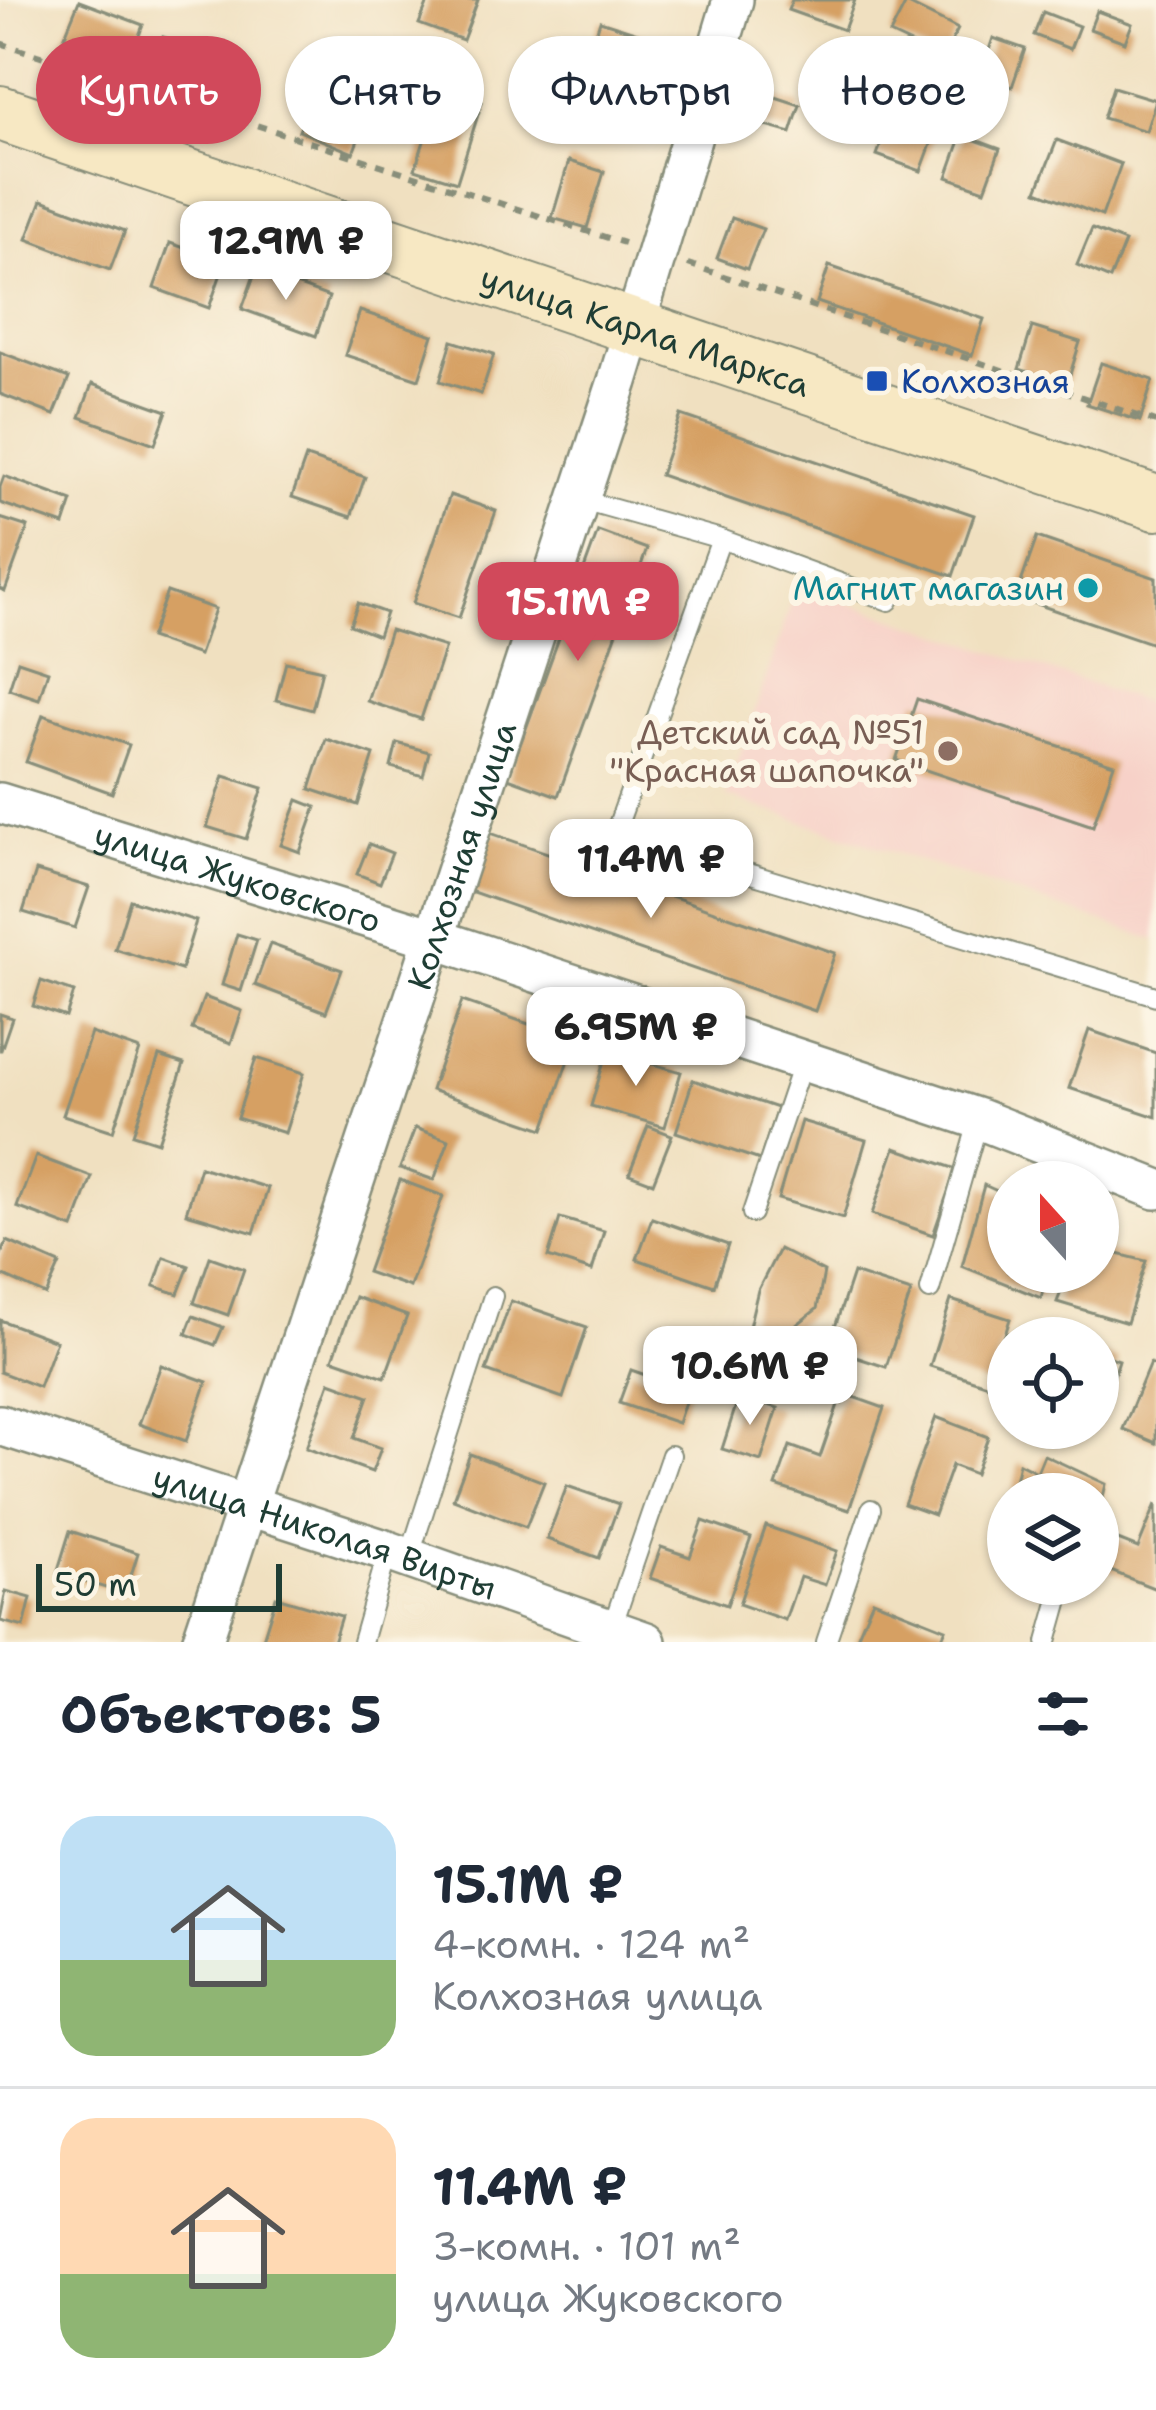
<!DOCTYPE html>
<html lang="ru">
<meta charset="utf-8">
<style>
:root{--surface:#fff;--page:#f2f2f3;--text:#1f2937;--muted:#747a83;--line:#e0e1e3;--accent:#d1495b}
body{margin:0;font-family:"Shantell Sans",sans-serif;background:var(--page);color:var(--text);height:100vh;display:flex;flex-direction:column;font-size:45px;white-space:nowrap}
*{box-sizing:border-box;margin:0}
p{font-size:39px;color:var(--muted)}
.icon{flex:none;width:66px;height:66px;fill:none;stroke:currentColor;stroke-width:2;stroke-linecap:round;stroke-linejoin:round}
.map{position:relative;height:1642px;overflow:hidden}
.sheet{display:flex;flex-direction:column;background:var(--surface);flex:1}
.sheet>*{flex:none}
.hud{position:absolute;left:36px;top:36px;width:1086px;height:108px;display:flex;gap:24px}
.needle{width:78px;rotate:339deg}
.controls{position:absolute;left:987px;top:1161px;display:grid;gap:24px}
.controls a{display:grid;place-items:center;width:132px;height:132px;border-radius:50%;background:var(--surface);box-shadow:0 3px 9px #0004;font-size:60px}
.scale{position:absolute;left:36px;bottom:30px;width:246px;box-sizing:border-box;padding-left:12px;border:6px solid #1f3d34;border-top:0;font-size:33px;line-height:42px;white-space:nowrap;color:#1f3d34;-webkit-text-stroke:9px #fcf5e5;paint-order:stroke}
.price{position:absolute;translate:-50% -102px;padding:0 27px;border-radius:24px;background:#fff;color:#222;font-size:39px;line-height:78px;filter:drop-shadow(0 3px 6px #0008)}
.price::after{content:'';position:absolute;left:50%;top:72px;width:36px;height:27px;margin-left:-18px;background:inherit;clip-path:polygon(0 0,100% 0,50% 100%)}
.price.active{background:var(--accent);color:#fff}
ul{padding:0;list-style:none}
li{display:flex;align-items:center;gap:36px;height:300px;padding:0 60px}
li+li{border-top:3px solid var(--line)}
li span{display:grid;place-items:center;flex:none;width:336px;height:240px;border-radius:36px;color:#555}
li>.icon{margin-inline-start:auto}
span .icon{width:144px;height:144px;fill:#fffc;stroke-width:1}
li b{font-size:51px}
h2{display:flex;justify-content:space-between;align-items:center;height:144px;padding:0 60px;font-size:51px}
.chip{padding:0 42px;border-radius:54px;background:var(--surface);box-shadow:0 3px 9px #0004;font-size:42px;line-height:108px}
.chip.active{background:var(--accent);color:#fff}
.map>svg:first-child{display:block}
</style>
<div class="map">
<svg width="1156" height="1642" viewBox="0 0 1156 1642">
<rect width="100%" height="100%" fill="#fcf5e5"/>
<filter id="ink" filterUnits="userSpaceOnUse"><feTurbulence type="fractalNoise" baseFrequency=".00833" numOctaves="2"/><feDisplacementMap in="SourceGraphic" scale="24" xChannelSelector="R" yChannelSelector="G"/><feConvolveMatrix kernelMatrix="1 2 1 2 8 2 1 2 1" color-interpolation-filters="sRGB"/></filter>
<filter id="wash" filterUnits="userSpaceOnUse"><feTurbulence type="fractalNoise" baseFrequency=".004" numOctaves="4" result="noise"/><feDisplacementMap in="SourceGraphic" scale="48" xChannelSelector="R" yChannelSelector="G"/><feGaussianBlur stdDeviation="2.7" result="paint"/><feColorMatrix in="noise" values="0 0 0 0 0 0 0 0 0 0 0 0 0 0 0 0 0 1.4 0 .05"/><feComposite in="paint" operator="in"/></filter>
<g filter="url(#wash)">
<rect width="100%" height="100%" fill="#f0e0c0"/>
<polygon fill="#f7d1c8" points="797,586 1156,706 1156,940 726,796"/>
<g id="blocks">
<g fill="#d6a063">
<polygon points="429,0 478,0 463,40 419,24"/>
<polygon points="792,0 855,0 844,30 788,10"/>
<polygon points="79,1 143,25 126,70 61,45"/>
<polygon points="906,3 958,29 943,59 890,34"/>
<polygon points="1097,11 1132,24 1125,42 1090,29"/>
<polygon points="1043,12 1079,26 1070,49 1034,35"/>
<polygon points="600,21 647,36 627,94 581,79"/>
<polygon points="163,37 223,56 208,104 147,85"/>
<polygon points="993,38 1025,49 1012,87 980,77"/>
<polygon points="1113,87 1156,100 1146,131 1103,118"/>
<polygon points="441,89 482,102 457,182 415,169"/>
<polygon points="757,91 800,105 791,133 748,121"/>
<polygon points="315,93 368,114 353,153 299,131"/>
<polygon points="895,107 939,123 921,171 877,155"/>
<polygon points="962,135 1000,149 985,190 947,177"/>
<polygon points="1057,140 1121,164 1102,216 1037,191"/>
<polygon points="569,161 604,172 587,228 552,218"/>
<polygon points="42,200 125,231 110,270 27,239"/>
<polygon points="732,218 763,229 747,269 717,258"/>
<polygon points="1092,229 1125,242 1110,279 1077,265"/>
<polygon points="170,243 225,262 209,308 154,288"/>
<polygon points="829,266 984,319 972,355 817,302"/>
<polygon points="256,270 329,297 316,336 242,309"/>
<polygon points="360,311 433,335 419,379 345,355"/>
<polygon points="1032,327 1080,342 1067,384 1019,369"/>
<polygon points="452,341 494,354 481,394 440,381"/>
<polygon points="0,352 69,378 54,415 0,394"/>
<polygon points="1101,363 1153,380 1140,421 1087,404"/>
<polygon points="92,384 167,411 155,444 80,417"/>
<polygon points="681,415 974,515 953,576 660,475"/>
<polygon points="306,457 365,477 351,517 292,497"/>
<polygon points="4,476 72,501 64,525 0,503 0,487"/>
<polygon points="450,495 496,511 459,618 413,603"/>
<polygon points="0,518 28,527 5,591 0,589"/>
<polygon points="598,531 647,549 558,796 508,778"/>
<polygon points="1037,537 1156,578 1156,645 1016,597"/>
<polygon points="167,592 215,609 199,655 150,638"/>
<polygon points="358,603 386,613 378,636 350,625"/>
<polygon points="390,630 445,647 421,719 367,701"/>
<polygon points="18,661 48,671 39,699 9,689"/>
<polygon points="286,662 322,670 312,710 276,700"/>
<polygon points="917,699 1114,764 1093,826 896,760"/>
<polygon points="43,715 129,745 112,793 26,762"/>
<polygon points="326,739 374,755 358,805 310,789"/>
<polygon points="397,743 429,752 423,776 391,767"/>
<polygon points="224,776 263,788 246,839 207,827"/>
<polygon points="298,800 316,807 300,852 281,845"/>
<polygon points="487,832 835,953 815,1011 467,890"/>
<polygon points="369,844 392,853 380,883 357,874"/>
<polygon points="36,871 89,887 75,928 23,912"/>
<polygon points="130,900 196,921 181,970 115,949"/>
<polygon points="237,934 257,940 241,991 222,985"/>
<polygon points="270,944 342,970 326,1012 255,985"/>
<polygon points="41,981 74,992 66,1017 33,1006"/>
<polygon points="204,997 242,1011 231,1043 192,1029"/>
<polygon points="462,1001 575,1040 544,1129 431,1090"/>
<polygon points="0,1014 12,1018 1,1050 0,1050"/>
<polygon points="1089,1030 1156,1053 1156,1117 1069,1088"/>
<polygon points="91,1033 140,1050 113,1131 63,1115"/>
<polygon points="607,1051 681,1072 665,1127 591,1106"/>
<polygon points="159,1056 184,1064 158,1142 133,1134"/>
<polygon points="256,1058 304,1073 285,1133 237,1118"/>
<polygon points="693,1080 777,1108 760,1160 676,1132"/>
<polygon points="801,1121 866,1140 843,1218 778,1199"/>
<polygon points="648,1126 672,1135 653,1183 629,1174"/>
<polygon points="415,1128 449,1140 434,1180 400,1168"/>
<polygon points="895,1148 956,1169 933,1235 872,1214"/>
<polygon points="36,1156 92,1177 73,1228 17,1207"/>
<polygon points="200,1167 268,1188 254,1233 186,1213"/>
<polygon points="400,1180 443,1196 410,1287 367,1272"/>
<polygon points="984,1185 1008,1196 1008,1272 1048,1272 1041,1298 962,1266"/>
<polygon points="560,1218 604,1231 592,1271 548,1257"/>
<polygon points="652,1218 728,1245 714,1286 637,1259"/>
<polygon points="7,1241 60,1264 46,1295 0,1274 0,1257"/>
<polygon points="779,1249 824,1272 817,1309 768,1347 769,1349 745,1343 758,1290"/>
<polygon points="1098,1249 1146,1261 1127,1323 1057,1302 1069,1272 1098,1272"/>
<polygon points="164,1257 189,1266 178,1294 154,1286"/>
<polygon points="210,1257 244,1269 228,1315 194,1303"/>
<polygon points="853,1273 911,1292 886,1367 828,1348"/>
<polygon points="355,1297 407,1316 385,1377 333,1359"/>
<polygon points="951,1300 1010,1319 989,1385 930,1366"/>
<polygon points="511,1301 587,1327 563,1398 486,1371"/>
<polygon points="193,1316 223,1327 215,1345 186,1334"/>
<polygon points="0,1320 56,1341 39,1387 0,1372"/>
<polygon points="1098,1353 1119,1360 1099,1424 1098,1423"/>
<polygon points="1150,1363 1156,1366 1156,1443 1123,1429"/>
<polygon points="161,1365 207,1382 186,1441 139,1424"/>
<polygon points="631,1370 689,1390 678,1423 619,1403"/>
<polygon points="330,1382 369,1396 354,1438 381,1448 372,1472 306,1448"/>
<polygon points="842,1393 884,1408 849,1510 776,1486 790,1446 820,1457"/>
<polygon points="739,1396 778,1408 761,1461 722,1449"/>
<polygon points="936,1417 988,1437 975,1474 952,1465 934,1515 904,1504"/>
<polygon points="470,1454 544,1482 526,1527 453,1499"/>
<polygon points="1044,1455 1106,1484 1100,1510 1098,1494 1012,1494 1019,1463 1037,1472"/>
<polygon points="567,1486 619,1504 599,1558 547,1539"/>
<polygon points="1156,1504 1156,1589 1098,1566 1098,1532 1138,1548"/>
<polygon points="703,1521 751,1538 727,1605 650,1578 661,1547 690,1557"/>
<polygon points="766,1526 837,1551 825,1585 800,1577 785,1620 739,1604"/>
<polygon points="70,1531 138,1553 125,1594 57,1573"/>
<polygon points="6,1591 31,1598 24,1627 0,1621"/>
<polygon points="276,1597 341,1616 333,1642 262,1642"/>
<polygon points="873,1600 946,1629 940,1642 855,1642"/>
</g>
</g>
</g>
<g filter="url(#ink)">
<use href="#blocks" fill-opacity="0" stroke="#888e7a" stroke-width="3"/>
<g fill="none" stroke-linecap="round" stroke-linejoin="round">
<g stroke="#888e7a" stroke-width="22">
<g id="service">
<polyline points="579,499 721,539 615,833 1156,996"/>
<polyline points="721,539 889,601"/>
<polyline points="752,1213 803,1061"/>
<polyline points="930,1290 979,1119"/>
<polyline points="409,1558 493,1296"/>
<polyline points="611,1630 671,1455"/>
<polyline points="362,1642 388,1551"/>
<polyline points="826,1642 871,1509"/>
<polyline points="1047,1642 1063,1585"/>
</g>
</g>
<g stroke="#888e7a" stroke-width="44">
<g id="minor">
<path id="s1" d="M 0,803 L 433,938 L 979,1119 L 1156,1189"/>
<path id="s2" d="M 0,1425 L 388,1551 L 646,1642"/>
<path id="s3" d="M 202,1642 L 618,381 L 733,0"/>
</g>
</g>
<g stroke="#888e7a" stroke-width="58">
<g id="secondary">
<path id="s4" d="M 0,113 L 1156,503"/>
</g>
</g>
<g stroke="#888e7a" stroke-width="6" stroke-dasharray="9 9" stroke-linecap="butt">
<polyline points="0,43 624,243"/>
<polyline points="688,264 1156,422"/>
</g>
<use href="#service" stroke="#fff" stroke-width="18"/>
<use href="#minor" stroke="#fff" stroke-width="39"/>
<use href="#secondary" stroke="#f7e8c3" stroke-width="54"/>
</g>
</g>
<rect fill="#1a4fb4" stroke="#fcf5e5" stroke-width="4.5" x="865" y="369" width="24" height="24" rx="6"/>
<circle fill="#0f9aa8" stroke="#fcf5e5" stroke-width="4.5" cx="1088" cy="588" r="12"/>
<circle fill="#8d6e63" stroke="#fcf5e5" stroke-width="4.5" cx="948" cy="751" r="12"/>
<g text-anchor="middle" dominant-baseline="central" stroke-width="12" stroke-linejoin="round" paint-order="stroke">
<g font-size="33" fill="#1f3d34" stroke="#fcf5e5">
<text stroke="none"><textPath href="#s4" startOffset="681">улица Карла Маркса</textPath></text>
<text stroke="none"><textPath href="#s3" startOffset="828">Колхозная улица</textPath></text>
<text stroke="none"><textPath href="#s1" startOffset="249">улица Жуковского</textPath></text>
<text stroke="none"><textPath href="#s2" startOffset="342">улица Николая Вирты</textPath></text>
</g>
<g font-size="33" fill="#164399" stroke="#fcf5e5" text-anchor="start">
<text x="901" y="381">Колхозная</text>
</g>
<g font-size="33" fill="#0d838f" stroke="#fcf5e5" text-anchor="end">
<text x="1064" y="588">Магнит магазин</text>
</g>
<g font-size="33" fill="#785e54" stroke="#fcf5e5" text-anchor="end">
<text x="924" y="732">Детский сад №51<tspan x="924" dy="38">"Красная шапочка"</tspan></text>
</g>
</g>
</svg>
<div class="controls">
<a><svg class="needle" viewBox="-14 -14 28 28"><path d="M0-13l5 13h-10z" fill="#e53935"/><path d="M0 13l5-13h-10z" fill="#747a83"/></svg></a>
<a><svg class="icon" aria-label="locate" viewBox="0 0 24 24"><circle cx="12" cy="12" r="6"/><path d="M12 2v4M12 18v4M2 12h4M18 12h4"/></svg></a>
<a><svg class="icon" aria-label="layers" viewBox="0 0 24 24"><path d="M12 4l9 5-9 5-9-5zM3 14l9 5 9-5"/></svg></a>
</div>
<div class="scale">50 m</div>
<b class="price" style="left:286px;top:303px">12.9M ₽</b>
<b class="price active" style="left:578px;top:664px">15.1M ₽</b>
<b class="price" style="left:651px;top:921px">11.4M ₽</b>
<b class="price" style="left:636px;top:1089px">6.95M ₽</b>
<b class="price" style="left:750px;top:1428px">10.6M ₽</b>
<div class="hud">
<a class="chip active">Купить</a>
<a class="chip">Снять</a>
<a class="chip">Фильтры</a>
<a class="chip">Новое</a>
</div>
</div>
<section class="sheet">
<h2>Объектов: 5<svg class="icon" aria-label="filters" viewBox="0 0 24 24"><path d="M4 7h16M4 17h16"/><circle cx="9" cy="7" r="2"/><circle cx="15" cy="17" r="2"/></svg></h2>
<ul>
<li><span style="background:linear-gradient(#bfe0f5 60%,#8fb573 0)"><svg class="icon" aria-label="home" viewBox="0 0 24 24"><path d="M3 11l9-7 9 7M6 9v11h12V9"/></svg></span><div><b>15.1M ₽</b><p>4-комн. · 124 m²</p><p>Колхозная улица</p></div></li>
<li><span style="background:linear-gradient(#ffd9b3 65%,#8fb573 0)"><svg class="icon" aria-label="home" viewBox="0 0 24 24"><path d="M3 11l9-7 9 7M6 9v11h12V9"/></svg></span><div><b>11.4M ₽</b><p>3-комн. · 101 m²</p><p>улица Жуковского</p></div></li>
</ul>
</section>
